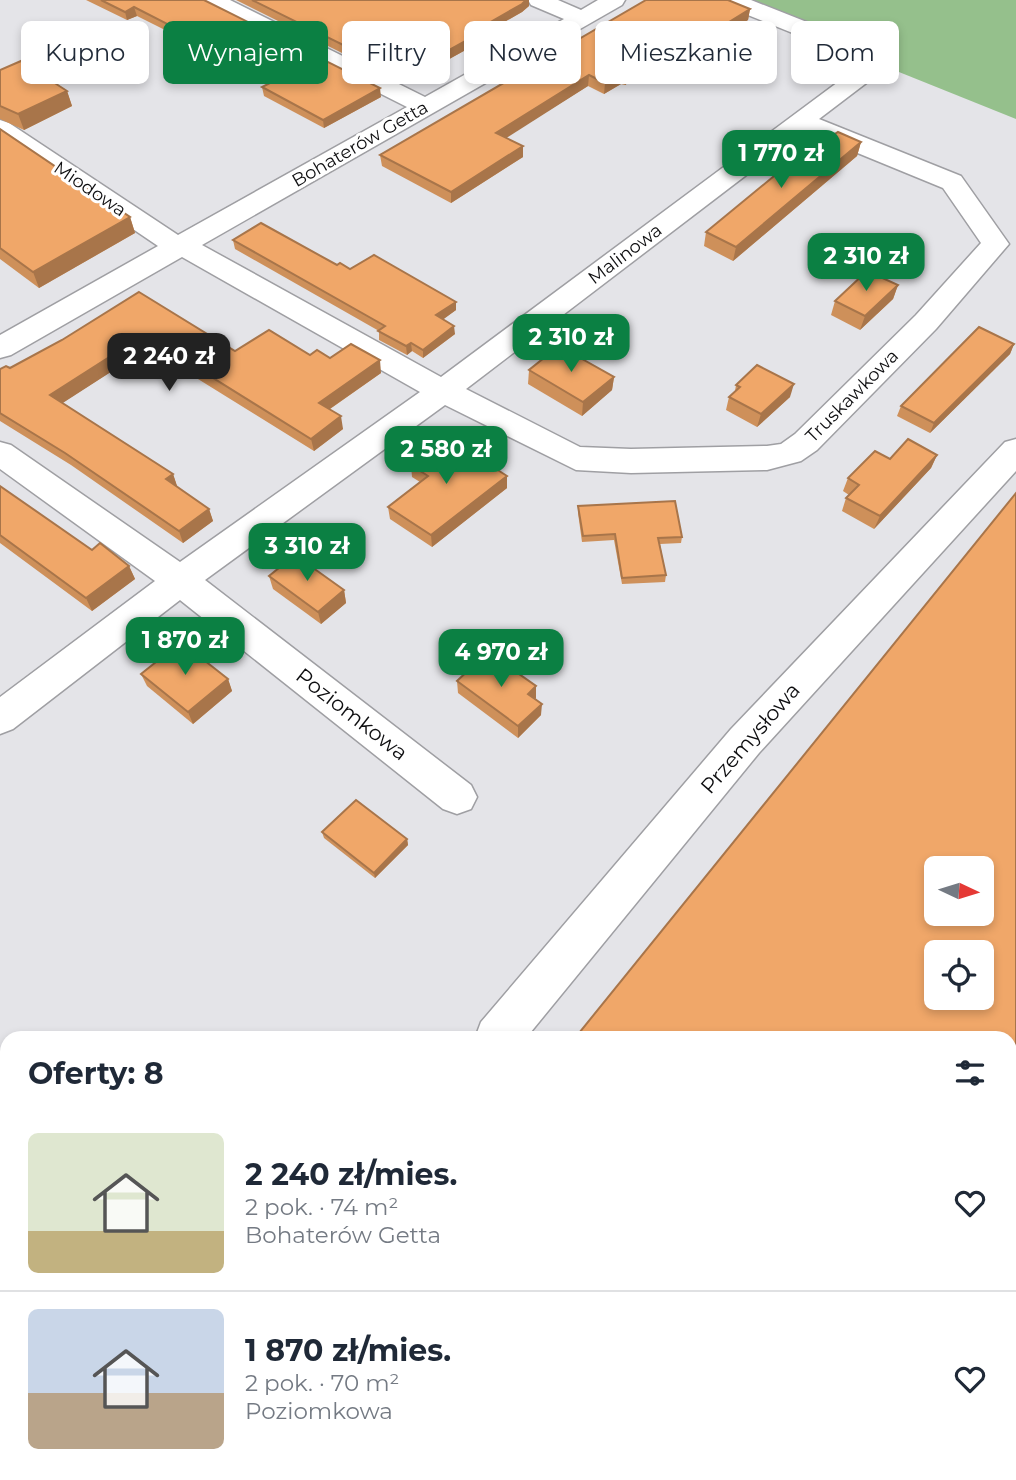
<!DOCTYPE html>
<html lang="pl">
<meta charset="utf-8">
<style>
:root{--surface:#fff;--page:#f6f6f7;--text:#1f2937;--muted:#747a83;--line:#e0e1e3;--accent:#0b8043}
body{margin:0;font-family:Montserrat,sans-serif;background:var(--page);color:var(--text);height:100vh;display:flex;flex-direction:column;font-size:26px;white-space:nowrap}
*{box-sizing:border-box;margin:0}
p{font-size:23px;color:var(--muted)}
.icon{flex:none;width:38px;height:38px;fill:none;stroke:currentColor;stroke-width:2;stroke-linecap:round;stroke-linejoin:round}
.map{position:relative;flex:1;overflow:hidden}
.drawer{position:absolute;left:0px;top:1031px;width:1017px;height:450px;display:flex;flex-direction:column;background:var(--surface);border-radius:21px 21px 0 0;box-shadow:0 4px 10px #0003}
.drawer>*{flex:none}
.hud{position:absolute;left:21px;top:21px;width:975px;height:63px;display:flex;gap:14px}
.needle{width:46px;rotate:94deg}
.buttons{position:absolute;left:924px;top:856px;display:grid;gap:14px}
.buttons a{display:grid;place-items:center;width:70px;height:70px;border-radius:10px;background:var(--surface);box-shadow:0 4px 10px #0003;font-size:35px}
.price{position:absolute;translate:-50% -60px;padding:0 16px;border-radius:14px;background:var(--accent);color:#fff;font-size:23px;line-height:46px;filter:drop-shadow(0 2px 4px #0008)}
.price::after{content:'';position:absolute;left:50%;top:42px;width:21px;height:16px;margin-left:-10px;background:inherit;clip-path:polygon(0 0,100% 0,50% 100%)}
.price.current{background:#222;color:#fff}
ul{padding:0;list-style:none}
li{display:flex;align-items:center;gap:21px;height:175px;padding:0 28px}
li+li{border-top:2px solid var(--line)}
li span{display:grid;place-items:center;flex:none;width:196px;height:140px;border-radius:10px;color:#555}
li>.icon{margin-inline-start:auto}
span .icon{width:84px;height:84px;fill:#fffc;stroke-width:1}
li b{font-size:30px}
h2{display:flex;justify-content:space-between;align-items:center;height:84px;padding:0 28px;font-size:30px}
.chip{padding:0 24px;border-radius:10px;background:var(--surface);box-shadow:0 4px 10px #0003;font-size:24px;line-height:63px}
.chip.current{background:var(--accent);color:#fff}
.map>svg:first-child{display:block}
</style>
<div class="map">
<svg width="1016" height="1480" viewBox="0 0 1016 1480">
<rect width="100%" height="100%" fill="#e4e4e8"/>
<polygon fill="#95c08c" points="720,0 1016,0 1016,119"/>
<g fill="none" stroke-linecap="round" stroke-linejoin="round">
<polygon fill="#19a7c5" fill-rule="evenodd" points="879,1474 899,1474 903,1480 882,1480"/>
<g stroke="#9f9fa3" stroke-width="3">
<g id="minor">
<path d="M 202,0 L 230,0 L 425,97 L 564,19 L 531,5 L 528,0 L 558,0 L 581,10 L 598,0 L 625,0 L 622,5 L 202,245 L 441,377 L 865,62 L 723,5 L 720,0 L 751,0 L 890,55 L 894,60 L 890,65 L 819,119 L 961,176 L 1009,244 L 936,329 L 817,450 L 801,461 L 767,470 L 631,473 L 576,470 L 445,405 L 205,580 L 471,785 L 477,797 L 471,809 L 457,814 L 443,809 L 180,600 L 13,729 L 0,734 L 0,697 L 155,581 L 0,469 L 0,442 L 11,445 L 180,562 L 420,392 L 182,257 L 11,355 L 0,358 L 0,335 L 158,246 L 0,139 L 0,120 L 9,123 L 178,235 L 407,107 L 205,5 ZM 804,131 L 943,188 L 981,243 L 916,315 L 795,434 L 781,444 L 767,446 L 631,449 L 580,447 L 466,389 Z"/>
<polygon points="1016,439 1016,471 759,753 526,1038 475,1038 481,1022 731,729 1005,442"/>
<polygon points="0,1287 7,1290 7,1366 0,1363"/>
<polygon points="14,1474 68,1474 70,1480 16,1480"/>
<polygon points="87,1474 145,1474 143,1480 85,1480"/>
</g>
</g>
<use href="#minor" fill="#fff" fill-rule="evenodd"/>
</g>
<g fill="#ce905a">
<polygon points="86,0 204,0 381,97 324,128 264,96 262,87 273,82 175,31 171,33 137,16 127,20"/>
<polygon points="236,0 529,0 529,6 522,12 471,41 471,47 404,84"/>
<polygon points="750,9 748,20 672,67 660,61 625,85 621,84 604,94 588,86 506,137 523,157 451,203 382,166 380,155"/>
<polygon points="0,70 67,91 72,106 24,130 0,119"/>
<polygon points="0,129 130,217 135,233 39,288 0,259"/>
<polygon points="861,142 857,156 733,261 704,246 706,232"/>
<polygon points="233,240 350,269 456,302 456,310 443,319 455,334 423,358 412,351 407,355 379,340 379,331 235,249"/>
<polygon points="898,285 893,299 860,330 831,315 835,301"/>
<polygon points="139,292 235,351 310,355 330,358 381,373 330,409 343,429 314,451 148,348 62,403 173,474 177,486 176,487 209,509 213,521 183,543 71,465 0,421 0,369 10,368 62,340"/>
<polygon points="1014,344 1010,354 930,433 897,416 901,406"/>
<polygon points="529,370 614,377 612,390 582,416 528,384"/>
<polygon points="736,385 790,397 757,427 726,410 729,397 735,391"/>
<polygon points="937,455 931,468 874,529 842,511 846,498 849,495 843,491 848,478 890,459"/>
<polygon points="411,465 507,488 432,547 390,519 388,507 420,482 412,477"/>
<polygon points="0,486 92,550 129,566 135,579 92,611 0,543"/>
<polygon points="578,506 682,537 681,543 660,544 666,575 665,582 622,584 614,540 582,542 578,513"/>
<polygon points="269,576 344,590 346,603 321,624 273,589"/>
<polygon points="141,674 228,679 232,691 193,724 147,686"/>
<polygon points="457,681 536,698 535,699 541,715 518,738 458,693"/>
<polygon points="322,832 407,839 408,845 375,878 324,838"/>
</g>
<g fill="#a8754a">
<polygon points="526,0 529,0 529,6 522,12 471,41 471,47 404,84 404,75 466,36"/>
<polygon points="134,7 137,16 127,20 125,12"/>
<polygon points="750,9 748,20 672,67 674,56"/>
<polygon points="173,23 175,31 171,33 169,25"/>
<polygon points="662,50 660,61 625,85 626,74"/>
<polygon points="622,73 621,84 604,94 605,83"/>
<polygon points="589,75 588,86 497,144 496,133"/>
<polygon points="380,88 381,97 324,128 323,120"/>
<polygon points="67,91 72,106 24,130 18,114"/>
<polygon points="861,142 857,156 733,261 736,247"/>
<polygon points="523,146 523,157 451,203 451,192"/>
<polygon points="130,217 135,233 39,288 33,272"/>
<polygon points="898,285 893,299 860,330 865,316"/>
<polygon points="456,302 456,310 437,324 436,315"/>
<polygon points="454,326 455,334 423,358 423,350"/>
<polygon points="144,335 148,348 55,408 50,395"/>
<polygon points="411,343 412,351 407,355 406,346"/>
<polygon points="1014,344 1010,354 930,433 934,423"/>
<polygon points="380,360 381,373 321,415 319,403"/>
<polygon points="614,377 612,390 582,416 583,402"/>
<polygon points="794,384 790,397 757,427 761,414"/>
<polygon points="341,416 343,429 314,451 311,439"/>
<polygon points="937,455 931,468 874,529 880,516"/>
<polygon points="173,474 177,486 170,491 166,479"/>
<polygon points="507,476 507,488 432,547 431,535"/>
<polygon points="209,509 213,521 183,543 179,531"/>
<polygon points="129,566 135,579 92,611 86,598"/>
<polygon points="344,590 346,603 321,624 318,612"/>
<polygon points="228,679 232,691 193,724 188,712"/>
<polygon points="536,686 536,698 528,706 528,694"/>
<polygon points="542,704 541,715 518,738 518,726"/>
<polygon points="407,839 408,845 375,878 374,873"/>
</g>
<g fill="#f0a769" stroke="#a8754a" stroke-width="2" fill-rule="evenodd">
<polygon points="101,0 204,0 380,88 323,120 262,87 280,78 173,23 169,25 134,7 125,12"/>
<polygon points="252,0 526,0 522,4 466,36 471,38 404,75"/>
<polygon points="646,0 728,0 750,9 674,56 662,50 626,74 622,73 605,83 589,75 496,133 523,146 451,192 380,155"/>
<polygon points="21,61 67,91 18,114 0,106 0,70"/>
<polygon points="0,129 130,217 33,272 0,248"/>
<polygon points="838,132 861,142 736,247 706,232 785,167"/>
<polygon points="261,223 337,265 340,263 350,269 374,255 456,302 436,315 454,326 423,350 411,343 406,346 378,331 385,326 233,240"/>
<polygon points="867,271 898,285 865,316 835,301"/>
<polygon points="139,292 235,351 269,330 310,355 317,350 330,358 351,344 380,360 319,403 341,416 311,439 144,335 50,395 173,474 166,479 209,509 179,531 65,453 0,413 0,369 6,366 10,368 62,340"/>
<polygon points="979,327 1014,344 934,423 901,406"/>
<polygon points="559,346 614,377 583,402 529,370"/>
<polygon points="757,365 794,384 761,414 729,397 740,387 736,385"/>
<polygon points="448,438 507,476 431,535 388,507 428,476 411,465"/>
<polygon points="908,439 937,455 880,516 846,498 859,485 848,478 875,451 890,459"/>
<polygon points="0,486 92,550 100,543 129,566 86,598 0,535"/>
<path d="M 1016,493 L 1016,1449 L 1010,1461 L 1010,1038 L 575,1038 ZM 936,868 L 982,868 L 982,914 L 936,914 ZM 936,952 L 982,952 L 982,998 L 936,998 Z"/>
<polygon points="675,501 682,537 658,538 666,575 622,578 615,534 583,536 578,506"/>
<polygon points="295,555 344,590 318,612 269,576"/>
<polygon points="181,642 228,679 188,712 141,674"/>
<polygon points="488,652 536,686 528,694 542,704 518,726 457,681"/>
<polygon points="356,800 407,839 374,873 322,832"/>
<polygon points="268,1474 369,1474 374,1480 262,1480"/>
<polygon points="501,1474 732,1474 738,1480 496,1480"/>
</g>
<g text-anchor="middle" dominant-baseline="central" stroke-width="6" stroke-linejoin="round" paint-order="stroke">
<g font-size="18" fill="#0e0e10" stroke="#fff">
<text transform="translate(360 144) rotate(-30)">Bohaterów Getta</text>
<text transform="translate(90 189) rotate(34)">Miodowa</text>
<text transform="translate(625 254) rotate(-37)">Malinowa</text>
<text transform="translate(852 396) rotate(-45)">Truskawkowa</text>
</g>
<g font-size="21" fill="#0e0e10" stroke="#fff">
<text transform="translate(352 714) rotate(38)">Poziomkowa</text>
<text transform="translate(750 738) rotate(-49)">Przemysłowa</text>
</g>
</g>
</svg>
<div class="buttons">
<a><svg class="needle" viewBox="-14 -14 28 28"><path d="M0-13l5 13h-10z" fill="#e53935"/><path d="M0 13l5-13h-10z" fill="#747a83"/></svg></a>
<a><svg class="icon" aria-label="locate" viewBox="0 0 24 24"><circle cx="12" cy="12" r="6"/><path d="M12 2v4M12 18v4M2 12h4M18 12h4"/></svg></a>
</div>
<b class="price" style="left:781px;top:190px">1 770 zł</b>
<b class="price" style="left:866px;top:293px">2 310 zł</b>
<b class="price" style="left:571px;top:374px">2 310 zł</b>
<b class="price current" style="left:169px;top:393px">2 240 zł</b>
<b class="price" style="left:446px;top:486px">2 580 zł</b>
<b class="price" style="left:307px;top:583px">3 310 zł</b>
<b class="price" style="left:185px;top:677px">1 870 zł</b>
<b class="price" style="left:501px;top:689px">4 970 zł</b>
<div class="hud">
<a class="chip">Kupno</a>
<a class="chip current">Wynajem</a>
<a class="chip">Filtry</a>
<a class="chip">Nowe</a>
<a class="chip">Mieszkanie</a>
<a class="chip">Dom</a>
</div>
<section class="drawer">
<h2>Oferty: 8<svg class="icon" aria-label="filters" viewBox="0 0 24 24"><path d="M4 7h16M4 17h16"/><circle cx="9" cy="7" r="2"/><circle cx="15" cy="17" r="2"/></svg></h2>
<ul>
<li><span style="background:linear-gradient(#dfe7d0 70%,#c2b280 0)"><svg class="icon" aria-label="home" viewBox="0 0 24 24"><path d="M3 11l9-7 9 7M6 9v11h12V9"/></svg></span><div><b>2 240 zł/mies.</b><p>2 pok. · 74 m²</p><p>Bohaterów Getta</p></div><svg class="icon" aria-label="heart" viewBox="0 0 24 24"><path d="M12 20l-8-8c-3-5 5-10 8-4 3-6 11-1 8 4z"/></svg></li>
<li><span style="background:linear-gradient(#c9d6e8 60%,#b9a48a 0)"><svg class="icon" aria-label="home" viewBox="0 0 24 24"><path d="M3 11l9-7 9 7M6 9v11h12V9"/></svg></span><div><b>1 870 zł/mies.</b><p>2 pok. · 70 m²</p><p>Poziomkowa</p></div><svg class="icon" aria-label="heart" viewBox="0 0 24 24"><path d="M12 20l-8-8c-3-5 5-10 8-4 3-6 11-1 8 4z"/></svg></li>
</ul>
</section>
</div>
